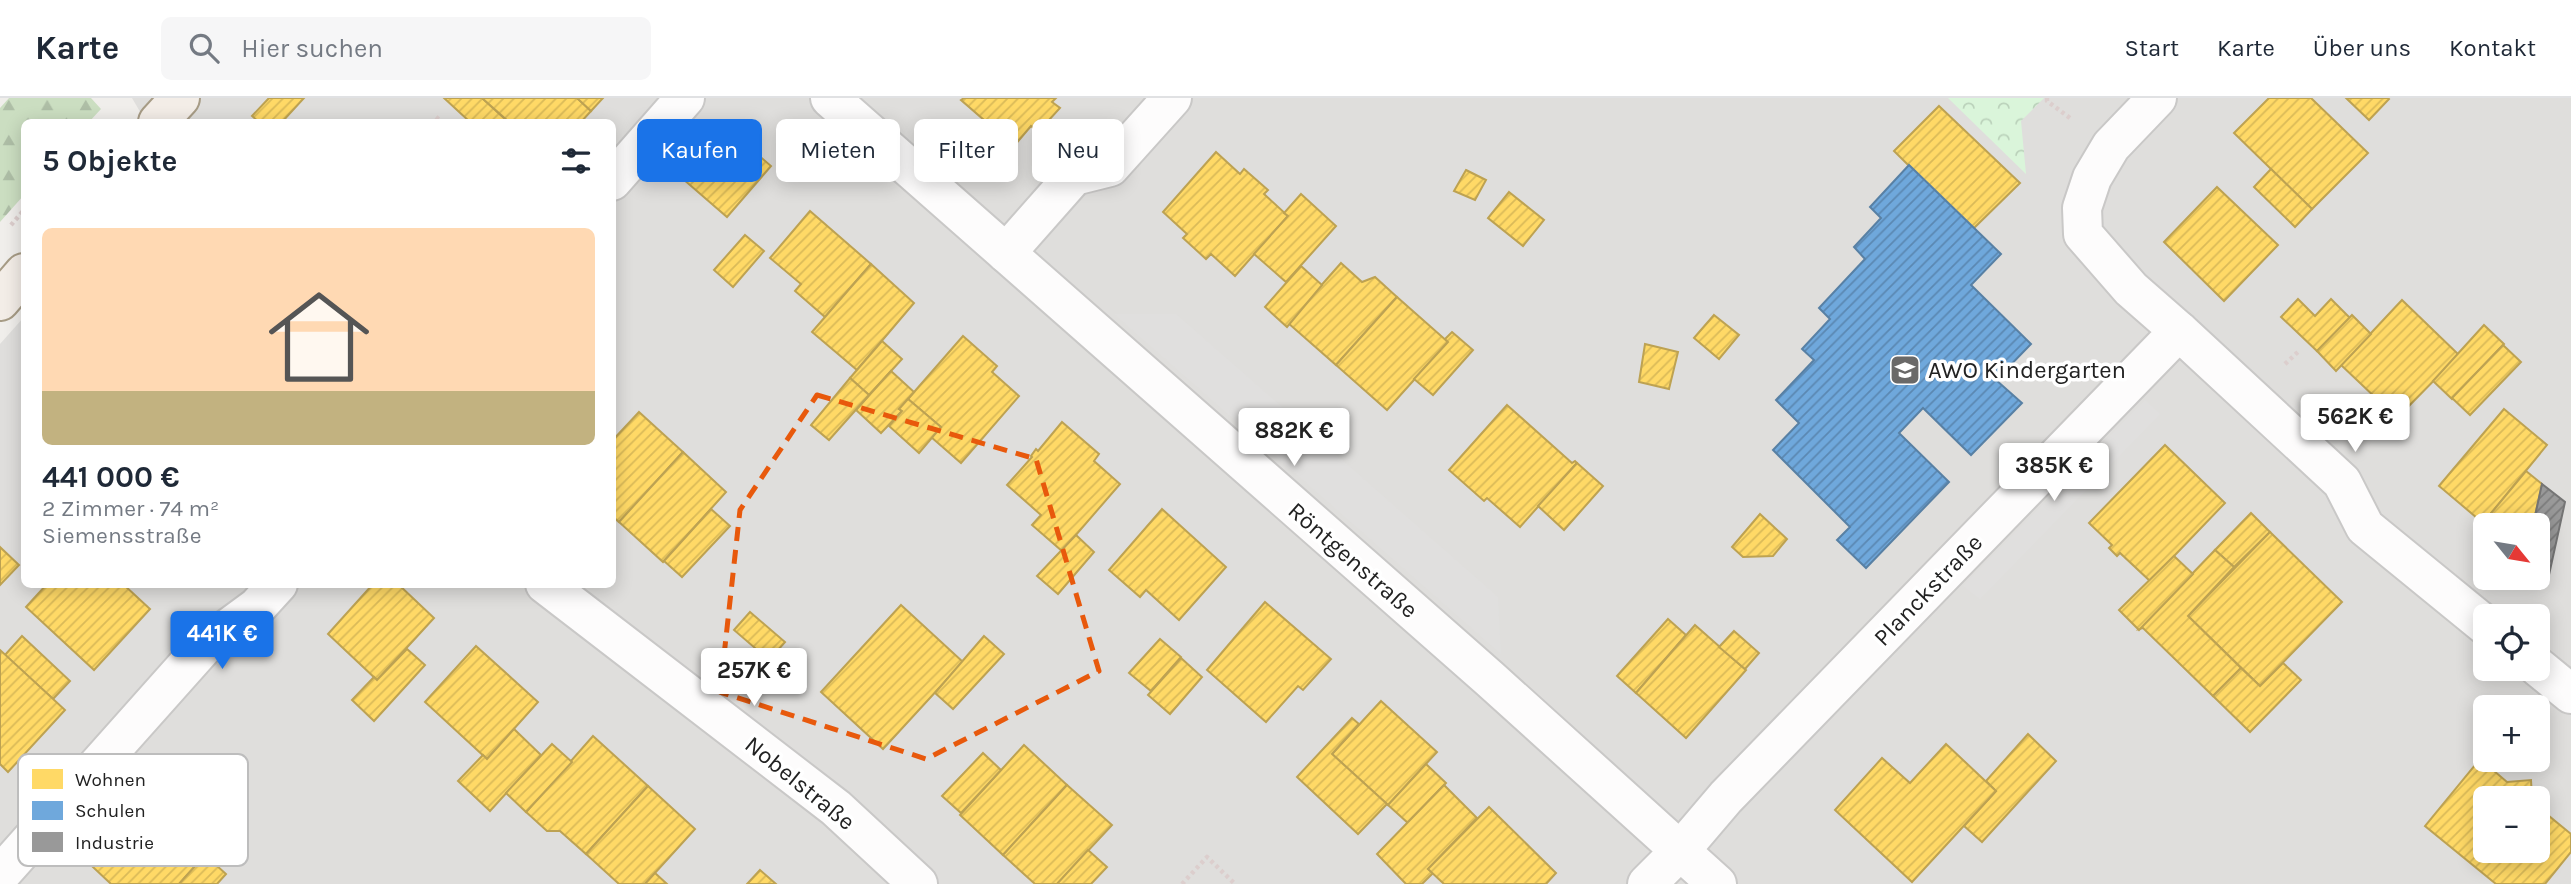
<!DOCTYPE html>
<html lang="de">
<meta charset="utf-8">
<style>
:root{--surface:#fff;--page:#f6f6f7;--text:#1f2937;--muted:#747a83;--line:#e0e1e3;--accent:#1a73e8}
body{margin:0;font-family:Karla,sans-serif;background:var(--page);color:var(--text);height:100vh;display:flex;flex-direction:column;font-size:26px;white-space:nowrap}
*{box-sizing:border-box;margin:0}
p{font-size:23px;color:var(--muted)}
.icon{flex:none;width:38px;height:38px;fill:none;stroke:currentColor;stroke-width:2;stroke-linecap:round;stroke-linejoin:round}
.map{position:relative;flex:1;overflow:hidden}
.drawer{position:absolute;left:21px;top:21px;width:595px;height:469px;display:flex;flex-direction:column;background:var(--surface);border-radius:10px;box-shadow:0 4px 18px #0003}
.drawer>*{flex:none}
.hud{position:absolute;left:637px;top:21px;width:665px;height:63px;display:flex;gap:14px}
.needle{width:46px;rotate:120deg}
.controls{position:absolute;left:2473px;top:415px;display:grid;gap:14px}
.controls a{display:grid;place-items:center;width:77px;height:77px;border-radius:10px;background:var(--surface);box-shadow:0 4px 18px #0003;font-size:35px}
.price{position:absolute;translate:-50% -60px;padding:0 16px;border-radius:7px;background:#fff;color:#222;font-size:23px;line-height:46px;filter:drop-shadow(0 2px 4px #0008)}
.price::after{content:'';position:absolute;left:50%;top:42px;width:21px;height:16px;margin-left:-10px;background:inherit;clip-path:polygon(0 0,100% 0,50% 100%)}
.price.current{background:var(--accent);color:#fff}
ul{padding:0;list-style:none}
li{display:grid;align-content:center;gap:14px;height:371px;padding:0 21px}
li span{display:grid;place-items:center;height:217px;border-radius:10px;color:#555}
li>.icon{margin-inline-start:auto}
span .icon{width:126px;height:126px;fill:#fffc;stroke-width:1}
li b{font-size:30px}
h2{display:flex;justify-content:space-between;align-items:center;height:84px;padding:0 21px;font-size:30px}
.tag{padding:0 24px;border-radius:10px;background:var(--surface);box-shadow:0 4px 18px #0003;font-size:24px;line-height:63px}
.tag.current{background:var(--accent);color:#fff}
header{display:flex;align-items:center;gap:42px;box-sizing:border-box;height:98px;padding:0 35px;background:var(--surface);border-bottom:2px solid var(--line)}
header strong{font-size:33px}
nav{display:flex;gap:38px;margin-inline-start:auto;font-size:24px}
.search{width:490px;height:63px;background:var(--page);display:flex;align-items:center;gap:18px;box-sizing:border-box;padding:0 24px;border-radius:10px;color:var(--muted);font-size:26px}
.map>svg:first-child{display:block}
</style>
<header>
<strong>Karte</strong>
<div class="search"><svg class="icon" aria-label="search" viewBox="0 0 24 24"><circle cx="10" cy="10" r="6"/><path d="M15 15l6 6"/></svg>Hier suchen</div>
<nav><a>Start</a><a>Karte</a><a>Über uns</a><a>Kontakt</a></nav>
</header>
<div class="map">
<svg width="2571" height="786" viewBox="0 0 2571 786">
<defs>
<pattern id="forest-firs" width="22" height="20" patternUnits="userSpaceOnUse" patternTransform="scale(1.75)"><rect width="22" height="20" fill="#cbdec1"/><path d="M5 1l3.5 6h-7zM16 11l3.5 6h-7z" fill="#aebea6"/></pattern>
<pattern id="park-crowns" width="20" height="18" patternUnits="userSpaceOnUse" patternTransform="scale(1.75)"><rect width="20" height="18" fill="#daf5da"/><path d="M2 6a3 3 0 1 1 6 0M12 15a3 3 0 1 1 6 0" fill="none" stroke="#bbd2bb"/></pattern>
<pattern id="homes-hatch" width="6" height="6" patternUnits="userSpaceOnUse" patternTransform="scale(1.75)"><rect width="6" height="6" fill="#ffd966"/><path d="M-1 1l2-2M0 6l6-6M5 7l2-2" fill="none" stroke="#daba58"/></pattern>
<pattern id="schools-hatch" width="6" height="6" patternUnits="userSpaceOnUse" patternTransform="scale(1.75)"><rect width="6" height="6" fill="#6fa8dc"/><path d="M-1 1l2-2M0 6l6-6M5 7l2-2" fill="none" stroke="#5b88b2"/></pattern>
<pattern id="industry-hatch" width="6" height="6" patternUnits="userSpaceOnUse" patternTransform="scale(1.75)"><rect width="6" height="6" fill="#999"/><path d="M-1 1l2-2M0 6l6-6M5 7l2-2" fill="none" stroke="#7c7c7c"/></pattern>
</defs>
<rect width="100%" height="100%" fill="#f0eeeb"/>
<path fill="#dfdedc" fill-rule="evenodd" d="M 132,0 L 2571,0 L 2571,786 L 0,786 L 0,246 L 24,219 L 24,486 L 612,486 L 612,24 L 146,24 ZM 2485,427 L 2538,427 L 2538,480 L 2485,480 ZM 2485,518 L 2538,518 L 2538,570 L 2485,570 ZM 2485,609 L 2538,609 L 2538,662 L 2485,662 ZM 2485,700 L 2538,700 L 2538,752 L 2485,752 Z"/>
<polygon fill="url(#forest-firs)" points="9,0 91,0 101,11 89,24 24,24 24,97 0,124 0,10"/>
<polygon fill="url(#park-crowns)" points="1948,0 2044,0 2021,23 2026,76"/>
<g fill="#e0dfde">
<polygon points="1114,216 1176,216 1498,499 1501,556"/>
<polygon points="2145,302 2160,316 1980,501 1963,488"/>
</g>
<g fill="url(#homes-hatch)" stroke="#bda252" stroke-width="2">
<polygon points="269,0 304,0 282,24 259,24 252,18"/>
<polygon points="444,0 482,0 506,22 504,24 470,24"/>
<polygon points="482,0 577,0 591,13 581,24 509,24"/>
<polygon points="577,0 603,0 591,13"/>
<polygon points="964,0 1056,0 1052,4 1060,10 1038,34 1031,28 1014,48 961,2"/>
<polygon points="2269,0 2311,0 2368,55 2312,111 2234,35"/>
<polygon points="2346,0 2388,0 2389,1 2369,22"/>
<polygon points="1939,8 2020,85 1973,131 1894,53"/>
<polygon points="720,24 771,68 727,119 676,75"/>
<polygon points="1216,54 1240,76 1244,71 1268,92 1264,96 1288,118 1235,178 1211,156 1206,161 1183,140 1187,136 1163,114"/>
<polygon points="2271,71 2312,111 2295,129 2254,89"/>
<polygon points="1466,72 1486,82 1475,102 1454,93"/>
<polygon points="2217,89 2278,147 2224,203 2164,144"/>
<polygon points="1509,94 1544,122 1523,148 1488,120"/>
<polygon points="1301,96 1336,128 1286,184 1254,156 1288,118 1284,115"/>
<polygon points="810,113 871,166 825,219 795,193 801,186 770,160"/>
<polygon points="745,137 764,153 733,189 714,172"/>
<polygon points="1341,165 1362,184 1375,179 1397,199 1336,267 1288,225"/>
<polygon points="871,166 914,205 857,272 812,234"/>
<polygon points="1301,168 1322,187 1287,229 1265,209"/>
<polygon points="1397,199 1448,244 1387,312 1336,267"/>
<polygon points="2298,201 2315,218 2331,201 2350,220 2317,253 2281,219"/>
<polygon points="2402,202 2459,257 2397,320 2341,267"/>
<polygon points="1714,217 1739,237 1719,261 1694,240"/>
<polygon points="2352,217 2371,236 2336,273 2317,253"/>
<polygon points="2484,227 2504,246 2452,301 2433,283"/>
<polygon points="1452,234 1473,252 1433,297 1414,281 1448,244 1445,241"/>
<polygon points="963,238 997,268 992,274 1019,298 961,365 931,339 941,329 908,301"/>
<polygon points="882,243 902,261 869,297 850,280"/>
<polygon points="1645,246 1678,254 1669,291 1639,284"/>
<polygon points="2503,247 2521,264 2470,317 2452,300"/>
<polygon points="891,273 914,294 899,311 902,313 881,335 856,312"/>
<polygon points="850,280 869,297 829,342 811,327"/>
<polygon points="908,301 941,329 919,355 889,328 902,313 899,311"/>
<polygon points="1507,307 1572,365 1575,363 1577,365 1520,429 1487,400 1484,403 1449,372"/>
<polygon points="2504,311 2547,347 2483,425 2439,388"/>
<polygon points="639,314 683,354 619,424 612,418 612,343"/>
<polygon points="1062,324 1099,356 1094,363 1120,386 1062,453 1032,427 1041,417 1007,387 1032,359 1031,358 1036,351 1038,353"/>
<polygon points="2165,347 2225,405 2150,483 2120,455 2117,458 2109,450 2112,447 2089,425"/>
<polygon points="683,354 726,394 663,464 619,424"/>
<polygon points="1577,365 1603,388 1564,432 1538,408"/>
<polygon points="2526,373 2542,386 2533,427 2485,427 2485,436 2475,428 2480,422 2483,425"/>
<polygon points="711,411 730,428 682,479 664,463"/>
<polygon points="1162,411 1226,469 1179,522 1146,492 1140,499 1109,472"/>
<polygon points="2251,415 2270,434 2234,469 2215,452"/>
<polygon points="1760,416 1787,441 1773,458 1743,459 1732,449"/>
<polygon points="2270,434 2342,504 2260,588 2188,518"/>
<polygon points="1076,437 1094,454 1058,496 1037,478"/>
<polygon points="0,449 19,467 0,487"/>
<polygon points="2215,452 2234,469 2188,518 2241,570 2213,598 2143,530 2139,531"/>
<polygon points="2174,458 2193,476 2139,532 2119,512"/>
<polygon points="47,486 123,486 150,511 94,572 26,509"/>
<polygon points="373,486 398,486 434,520 377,582 328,536"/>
<polygon points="1265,504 1331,561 1303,592 1298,588 1266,624 1207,572"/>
<polygon points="901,507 963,564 883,651 821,594"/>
<polygon points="750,514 785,544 769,562 734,532"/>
<polygon points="1668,521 1686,537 1636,595 1617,578"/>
<polygon points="1695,527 1746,572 1686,640 1636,595"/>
<polygon points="1734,533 1759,555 1745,571 1719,549"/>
<polygon points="22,538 70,583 53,601 5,557"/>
<polygon points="984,538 1004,556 953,611 935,595"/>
<polygon points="1160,541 1181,559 1151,593 1129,575"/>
<polygon points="476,548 538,604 487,661 425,604"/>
<polygon points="407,551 425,567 374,623 352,602 374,579 377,582"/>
<polygon points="0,552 65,612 8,674 0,666"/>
<polygon points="1181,560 1202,579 1170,616 1148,597"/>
<polygon points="2283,565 2301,582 2250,634 2213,598 2241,570 2260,588"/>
<polygon points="1381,603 1437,654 1388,707 1332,656"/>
<polygon points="1352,620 1359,626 1332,656 1387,706 1358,736 1297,679"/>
<polygon points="514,631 541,657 490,713 458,683 483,657 487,661"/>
<polygon points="2028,636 2056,663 1982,744 1964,728 1996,693 1986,683"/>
<polygon points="593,638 648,688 586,756 560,733 547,733 526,714"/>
<polygon points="552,646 572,664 526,714 506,695"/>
<polygon points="1946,646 1996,693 1912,784 1835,712 1882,660 1910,685"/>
<polygon points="1024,647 1067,687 1003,757 960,717"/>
<polygon points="983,655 1001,672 961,715 942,698"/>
<polygon points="2480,661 2507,684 2531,682 2532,700 2485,700 2485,752 2538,752 2538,709 2571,736 2571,754 2545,786 2496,786 2425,728"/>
<polygon points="1426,666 1446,685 1408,725 1388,707"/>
<polygon points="1067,687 1112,727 1057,786 1035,786 1003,757"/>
<polygon points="1444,687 1477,720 1428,771 1433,775 1422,786 1406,786 1377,756"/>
<polygon points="648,688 695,731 645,786 619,786 586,756"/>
<polygon points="135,692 205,757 179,786 111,786 78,755"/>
<polygon points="1489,709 1556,775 1546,786 1444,786 1428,771"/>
<polygon points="1088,752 1107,769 1091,786 1057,786"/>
<polygon points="205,757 226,776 217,786 179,786"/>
<polygon points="760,772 776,786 747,786"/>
<polygon points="655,775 667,786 645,786"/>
</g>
<polygon fill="url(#schools-hatch)" stroke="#5880a4" stroke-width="2" points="1909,67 2001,156 1971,187 2031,246 1996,282 2022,305 1971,357 1923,310 1899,335 1949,384 1866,470 1837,442 1850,429 1773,352 1799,325 1776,302 1814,262 1802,251 1830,221 1819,210 1865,161 1854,149 1881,120 1870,109"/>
<polygon fill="url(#industry-hatch)" stroke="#757575" stroke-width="2" points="2542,386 2565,404 2547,486 2538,479 2538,427 2533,427"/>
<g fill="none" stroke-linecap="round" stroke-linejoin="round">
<g stroke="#c9c8c7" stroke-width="42">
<g id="minor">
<polyline points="830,0 1490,581 1717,786"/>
<polyline points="612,83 685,0"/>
<polyline points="1006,155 1074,78 1110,69 1172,0"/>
<polyline points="2179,233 2342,384 2365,429 2485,527"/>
<polyline points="545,486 836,710 918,786"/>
<polyline points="2538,569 2571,596"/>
<polyline points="0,777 204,548 257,509 278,486"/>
<polyline points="1647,786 1680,753 1726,699 2179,233 2131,191 2083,136 2082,110 2092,80 2111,48 2157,0"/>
</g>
</g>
<g stroke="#a79c86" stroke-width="42">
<g id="major">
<polyline points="158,24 180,0"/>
<polyline points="0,203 24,175"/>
</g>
</g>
<g stroke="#dccecd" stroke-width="4.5" stroke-dasharray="3.5 3.5" stroke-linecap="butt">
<polyline points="2047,0 2047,3 2070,20"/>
<polyline points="436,19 442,24"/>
<polyline points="11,127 24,112"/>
<polyline points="2285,266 2300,252"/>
<polyline points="1182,786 1207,759 1235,786"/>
</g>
<use href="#minor" stroke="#fdfcfc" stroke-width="38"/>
<use href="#major" stroke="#f3ede7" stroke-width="38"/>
</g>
<path fill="none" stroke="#e8590c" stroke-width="5" stroke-dasharray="14 9" stroke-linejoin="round" d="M 817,297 L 1036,361 L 1099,573 L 926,661 L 720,594 L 740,412 Z"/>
<defs>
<g id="school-square" transform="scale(1.575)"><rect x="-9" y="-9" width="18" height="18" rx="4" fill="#6a6968" stroke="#fff"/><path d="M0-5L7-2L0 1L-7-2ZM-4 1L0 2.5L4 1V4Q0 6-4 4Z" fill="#fff"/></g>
</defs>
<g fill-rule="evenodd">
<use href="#school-square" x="1905" y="272"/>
</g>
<g text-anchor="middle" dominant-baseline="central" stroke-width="7" stroke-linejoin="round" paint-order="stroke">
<g font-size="24" fill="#222" stroke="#fff" text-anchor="start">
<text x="1928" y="272">AWO Kindergarten</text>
</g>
<g font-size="24" fill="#222" stroke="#fff">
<text transform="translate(1353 462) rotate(41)">Röntgenstraße</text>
<text transform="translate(1928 492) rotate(-46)">Planckstraße</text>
<text transform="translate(800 685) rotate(39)">Nobelstraße</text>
</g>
</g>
<rect x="18" y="656" width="230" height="112" rx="10" fill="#fff" stroke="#bdbdbd" stroke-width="2"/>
<rect x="32" y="671" width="31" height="20" fill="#ffd966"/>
<rect x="32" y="703" width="31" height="19" fill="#6fa8dc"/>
<rect x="32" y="734" width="31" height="20" fill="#999"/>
<g font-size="19" fill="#222">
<text x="75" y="688">Wohnen</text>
<text x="75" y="719">Schulen</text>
<text x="75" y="751">Industrie</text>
</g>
</svg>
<div class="controls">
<a><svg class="needle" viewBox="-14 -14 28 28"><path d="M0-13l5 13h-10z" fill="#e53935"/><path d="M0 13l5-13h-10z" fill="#747a83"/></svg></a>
<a><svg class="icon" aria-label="locate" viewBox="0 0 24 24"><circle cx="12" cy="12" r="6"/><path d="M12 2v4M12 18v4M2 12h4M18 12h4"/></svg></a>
<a>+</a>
<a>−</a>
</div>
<b class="price" style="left:2355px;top:356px">562K €</b>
<b class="price" style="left:1294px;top:370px">882K €</b>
<b class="price" style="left:2054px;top:405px">385K €</b>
<b class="price current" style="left:222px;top:573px">441K €</b>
<b class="price" style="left:754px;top:610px">257K €</b>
<div class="hud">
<a class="tag current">Kaufen</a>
<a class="tag">Mieten</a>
<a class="tag">Filter</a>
<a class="tag">Neu</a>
</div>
<section class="drawer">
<h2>5 Objekte<svg class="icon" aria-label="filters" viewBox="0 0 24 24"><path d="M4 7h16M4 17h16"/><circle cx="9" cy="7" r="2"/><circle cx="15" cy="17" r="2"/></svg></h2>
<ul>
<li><span style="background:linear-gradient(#ffd9b3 75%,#c2b280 0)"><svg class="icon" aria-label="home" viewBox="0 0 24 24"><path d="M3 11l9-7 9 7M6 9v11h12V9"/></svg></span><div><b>441 000 €</b><p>2 Zimmer · 74 m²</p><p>Siemensstraße</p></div></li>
</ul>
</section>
</div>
